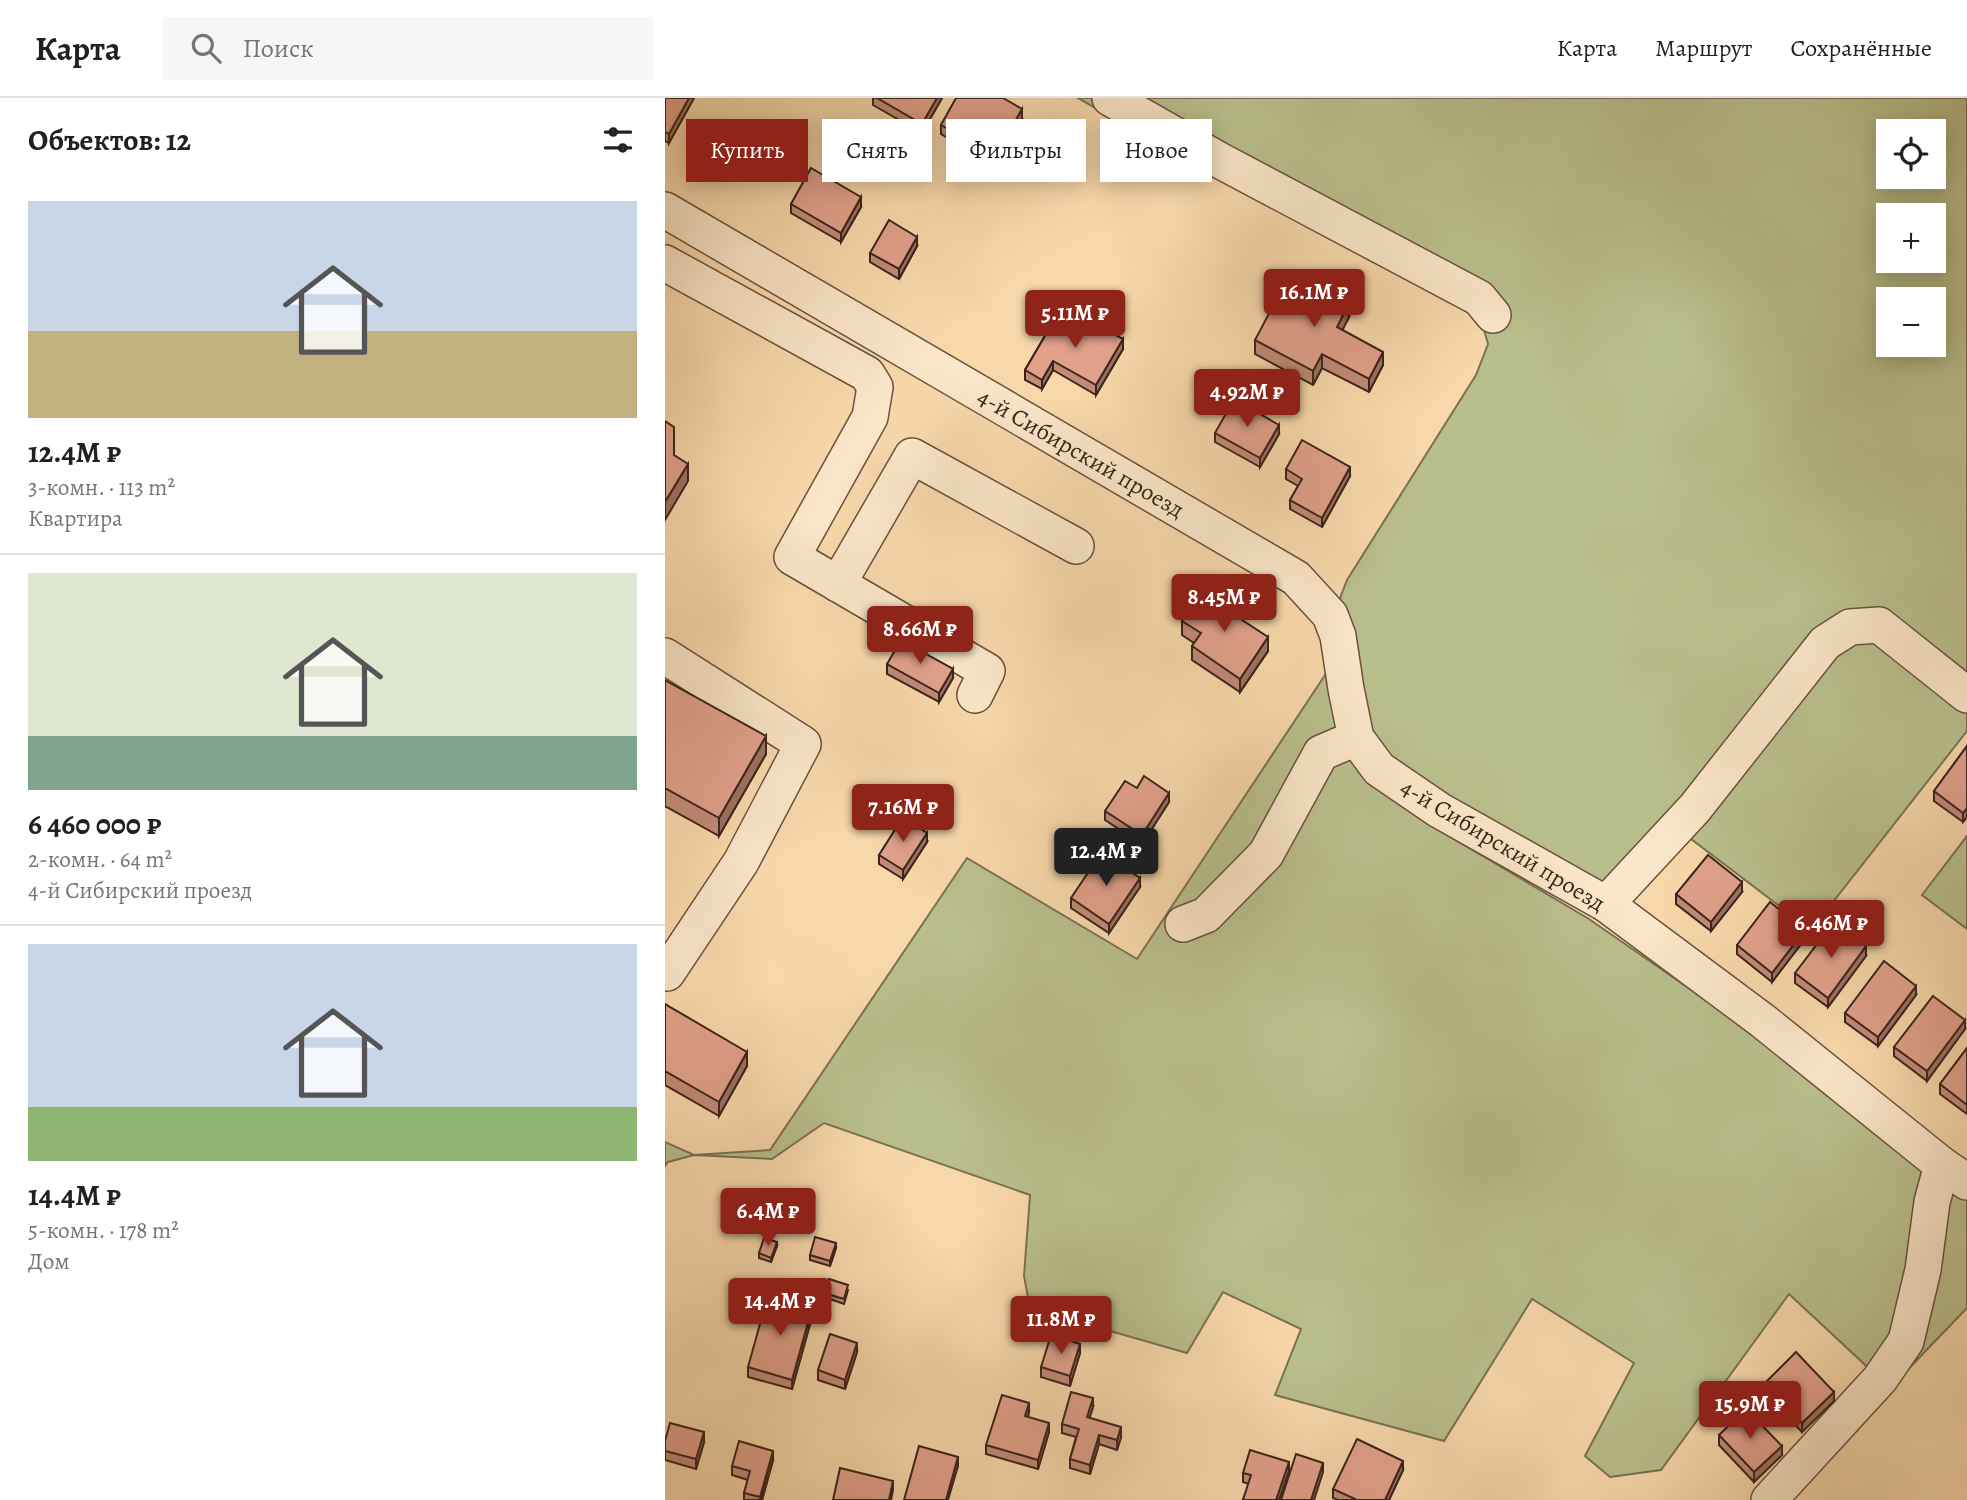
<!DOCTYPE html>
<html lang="ru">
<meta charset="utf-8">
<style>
:root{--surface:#fff;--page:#f6f6f6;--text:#202124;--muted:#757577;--line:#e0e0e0;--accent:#8f2418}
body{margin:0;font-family:Alegreya,serif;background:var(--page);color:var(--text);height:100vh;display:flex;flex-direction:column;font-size:26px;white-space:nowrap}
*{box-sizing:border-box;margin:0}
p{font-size:23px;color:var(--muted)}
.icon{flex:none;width:38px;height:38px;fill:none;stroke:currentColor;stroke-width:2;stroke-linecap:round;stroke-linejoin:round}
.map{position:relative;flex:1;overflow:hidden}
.drawer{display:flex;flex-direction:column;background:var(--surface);width:665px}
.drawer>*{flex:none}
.top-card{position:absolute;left:21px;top:21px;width:665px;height:63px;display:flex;gap:14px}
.controls{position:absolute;left:1211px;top:21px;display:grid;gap:14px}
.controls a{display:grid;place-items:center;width:70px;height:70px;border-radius:0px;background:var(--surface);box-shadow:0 4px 18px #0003;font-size:35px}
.price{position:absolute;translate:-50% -60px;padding:0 16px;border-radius:7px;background:var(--accent);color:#fff;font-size:23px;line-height:46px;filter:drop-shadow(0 2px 4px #0008)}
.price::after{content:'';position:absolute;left:50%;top:42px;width:21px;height:16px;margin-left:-10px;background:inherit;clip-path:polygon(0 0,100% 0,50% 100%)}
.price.current{background:#222;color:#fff}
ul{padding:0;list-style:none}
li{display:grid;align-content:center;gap:14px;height:371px;padding:0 28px}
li+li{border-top:2px solid var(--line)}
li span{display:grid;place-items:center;height:217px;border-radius:0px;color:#555}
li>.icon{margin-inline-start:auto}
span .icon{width:126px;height:126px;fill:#fffc;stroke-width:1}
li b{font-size:30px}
h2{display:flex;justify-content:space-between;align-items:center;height:84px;padding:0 28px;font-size:30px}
.chip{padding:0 24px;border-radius:0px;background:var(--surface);box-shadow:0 4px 18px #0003;font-size:24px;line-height:63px}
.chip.current{background:var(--accent);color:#fff}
header{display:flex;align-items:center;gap:42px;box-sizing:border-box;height:98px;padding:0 35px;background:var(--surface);border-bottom:2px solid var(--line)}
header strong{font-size:33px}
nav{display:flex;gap:38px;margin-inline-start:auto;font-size:24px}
.search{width:490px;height:63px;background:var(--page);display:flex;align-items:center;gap:18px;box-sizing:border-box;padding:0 24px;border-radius:0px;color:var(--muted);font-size:26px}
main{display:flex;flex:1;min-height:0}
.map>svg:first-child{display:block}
</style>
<header>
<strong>Карта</strong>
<div class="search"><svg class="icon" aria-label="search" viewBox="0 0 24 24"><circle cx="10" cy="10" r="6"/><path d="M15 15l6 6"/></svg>Поиск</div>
<nav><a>Карта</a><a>Маршрут</a><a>Сохранённые</a></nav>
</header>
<main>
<section class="drawer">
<h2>Объектов: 12<svg class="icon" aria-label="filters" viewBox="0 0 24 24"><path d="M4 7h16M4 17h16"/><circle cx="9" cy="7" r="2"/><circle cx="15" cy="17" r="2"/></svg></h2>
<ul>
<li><span style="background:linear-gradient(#c9d6e8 60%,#c2b280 0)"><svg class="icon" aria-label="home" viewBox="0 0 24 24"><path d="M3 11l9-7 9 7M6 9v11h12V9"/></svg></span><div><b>12.4M ₽</b><p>3-комн. · 113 m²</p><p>Квартира</p></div></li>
<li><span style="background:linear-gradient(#dfe7d0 75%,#7fa58c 0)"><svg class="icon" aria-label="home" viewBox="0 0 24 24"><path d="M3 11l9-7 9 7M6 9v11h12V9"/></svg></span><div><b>6 460 000 ₽</b><p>2-комн. · 64 m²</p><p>4-й Сибирский проезд</p></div></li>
<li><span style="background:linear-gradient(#c9d6e8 75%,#8fb573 0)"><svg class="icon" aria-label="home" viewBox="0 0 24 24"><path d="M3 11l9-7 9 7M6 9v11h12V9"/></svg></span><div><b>14.4M ₽</b><p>5-комн. · 178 m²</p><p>Дом</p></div></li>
</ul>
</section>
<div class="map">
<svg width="1302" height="1402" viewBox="0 0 1302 1402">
<rect width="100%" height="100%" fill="#f8d8ab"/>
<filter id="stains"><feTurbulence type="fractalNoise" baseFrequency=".00286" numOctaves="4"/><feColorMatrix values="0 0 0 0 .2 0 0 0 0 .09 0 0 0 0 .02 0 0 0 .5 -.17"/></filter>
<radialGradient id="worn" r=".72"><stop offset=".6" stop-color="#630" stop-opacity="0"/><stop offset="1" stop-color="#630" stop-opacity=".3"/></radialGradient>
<g fill="#b9bf8c" stroke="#7a7153" stroke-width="2" fill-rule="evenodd">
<path d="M 413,0 L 1302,0 L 1302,633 L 1146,832 L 1018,735 L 960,805 L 780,699 L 727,662 L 703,630 L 672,508 L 682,482 L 811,277 L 823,246 L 816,221 L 542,75 ZM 1223,33 L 1269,33 L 1269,79 L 1223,79 ZM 1223,117 L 1269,117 L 1269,163 L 1223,163 ZM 1223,201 L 1269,201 L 1269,247 L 1223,247 Z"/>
<polygon points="666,568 762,725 924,821 1087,934 1302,1101 1302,1210 1225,1290 1124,1196 996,1372 945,1379 920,1358 969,1265 867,1201 779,1343 610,1297 636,1231 558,1194 522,1255 365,1210 359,1178 365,1097 159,1025 107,1061 29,1057 3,1064 0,1068 0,1044 29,1057 105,1052 302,760 472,861"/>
<polygon points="1302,738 1302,831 1257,797"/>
</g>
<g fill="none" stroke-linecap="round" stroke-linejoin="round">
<g stroke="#6b503e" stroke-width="38">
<g id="minor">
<polyline points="445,0 554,62 814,200 828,217"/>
<polyline points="0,112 631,480 665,517 673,538 681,591 691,640 714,671 774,712 941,806 1098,923 1277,1067"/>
<polyline points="0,165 202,276 210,289 205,319 127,459 322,573 310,597"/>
<polyline points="173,486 247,358 411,448"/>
<polyline points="0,558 138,646 76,764 2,875 0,874"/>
<polyline points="941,806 1030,710 1160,545 1185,529 1214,527 1302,597"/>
<polyline points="518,826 541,817 601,756 656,655 691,640"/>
<polyline points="1104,1402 1215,1281 1241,1243 1258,1172 1267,1104 1277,1067 1302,1084"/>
</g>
</g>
<use href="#minor" stroke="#fae6c8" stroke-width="35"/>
</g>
<g fill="#c28a78" stroke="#3c231a" stroke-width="2">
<polygon points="0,0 29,0 4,45 0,43"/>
<polygon points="208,0 277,0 257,35 208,7"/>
<polygon points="357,21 336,58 309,42 303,52 276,36 276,27"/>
<polygon points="186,53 233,67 225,80 186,57"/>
<polygon points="126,106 196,109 176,144 126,115"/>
<polygon points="252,148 234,181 205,164 205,155"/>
<polygon points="394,214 458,251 431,297 388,272 377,291 360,282 360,272"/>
<polygon points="684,219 677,232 718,267 704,294 657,270 648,287 590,256 590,242"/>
<polygon points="550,335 614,336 595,369 550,344"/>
<polygon points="621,371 685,378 657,429 625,411 625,402 633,388 621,381"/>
<polygon points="568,516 603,553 575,594 527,562 527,548 529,545 517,537 517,523"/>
<polygon points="222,566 288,580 274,604 222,576"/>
<polygon points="0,582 101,656 54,738 0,708"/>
<polygon points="1302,648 1302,719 1298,724 1269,703 1269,693"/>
<polygon points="472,690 504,704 477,746 440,722 440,713"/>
<polygon points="262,744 238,781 214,766 214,757"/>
<polygon points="475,789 444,835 406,810 406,800"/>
<polygon points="1077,794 1046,833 1011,806 1011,796"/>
<polygon points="1140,841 1107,884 1072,856 1072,847"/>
<polygon points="1201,858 1163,909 1130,885 1130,875"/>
<polygon points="1251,897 1213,948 1180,924 1180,915"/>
<polygon points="0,906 82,968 54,1018 0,987"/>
<polygon points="1300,931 1262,983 1229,958 1229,949"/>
<polygon points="1302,950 1302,1016 1275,996 1275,986"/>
<polygon points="112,1148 106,1164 94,1160 94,1155"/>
<polygon points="171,1150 165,1168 145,1162 145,1157"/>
<polygon points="183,1192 179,1206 159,1199 159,1195"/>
<polygon points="147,1219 127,1291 83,1279 83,1269"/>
<polygon points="192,1254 180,1291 153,1282 153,1272"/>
<polygon points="415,1255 405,1288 376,1279 376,1269"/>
<polygon points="1099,1286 1169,1303 1137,1334 1099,1295"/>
<polygon points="428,1309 424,1320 456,1339 452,1352 434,1346 425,1376 405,1370 405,1361 411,1339 397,1335 397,1326"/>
<polygon points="364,1314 363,1319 384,1334 373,1371 321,1356 321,1347"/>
<polygon points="1054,1337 1117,1357 1089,1384 1054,1347"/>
<polygon points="0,1343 39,1344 31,1371 0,1362"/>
<polygon points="108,1362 97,1402 79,1402 79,1395 83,1382 67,1377 67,1368"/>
<polygon points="738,1372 724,1402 673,1402 668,1400 668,1391"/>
<polygon points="624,1373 614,1402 578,1402 584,1386 578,1384 578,1375"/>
</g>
<g fill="#9e7161" stroke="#3c231a" stroke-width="2">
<polygon points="24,0 29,0 4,45 4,36"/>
<polygon points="272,0 277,0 257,35 257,26"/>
<polygon points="357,11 357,21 336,58 336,48"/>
<polygon points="309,32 309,42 303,52 303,43"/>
<polygon points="233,63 233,67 225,80 225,76"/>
<polygon points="196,99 196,109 176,144 176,135"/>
<polygon points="252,139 252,148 234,181 234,171"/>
<polygon points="684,205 684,219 672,243 672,229"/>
<polygon points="458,241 458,251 431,297 431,287"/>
<polygon points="718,254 718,267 704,294 704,281"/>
<polygon points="657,256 657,270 648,287 648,273"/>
<polygon points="388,263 388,272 377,291 377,282"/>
<polygon points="614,327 614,336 595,369 595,360"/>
<polygon points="23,366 23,383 0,422 0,404"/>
<polygon points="685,369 685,378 657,429 657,420"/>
<polygon points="603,539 603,553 575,594 575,581"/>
<polygon points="288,571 288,580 274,604 274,595"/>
<polygon points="101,638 101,656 54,738 54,720"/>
<polygon points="504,695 504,704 477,746 477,737"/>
<polygon points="1302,710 1302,719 1298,724 1298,715"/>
<polygon points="262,735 262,744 238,781 238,772"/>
<polygon points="475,780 475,789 444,835 444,826"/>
<polygon points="1077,784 1077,794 1046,833 1046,824"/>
<polygon points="1140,832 1140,841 1107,884 1107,875"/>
<polygon points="1201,848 1201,858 1163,909 1163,900"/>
<polygon points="1251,888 1251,897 1213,948 1213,939"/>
<polygon points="1300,922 1300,931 1262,983 1262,973"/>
<polygon points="82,954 82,968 54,1018 54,1004"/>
<polygon points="112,1144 112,1148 106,1164 106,1160"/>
<polygon points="171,1145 171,1150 165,1168 165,1163"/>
<polygon points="147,1210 147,1219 127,1291 127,1282"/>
<polygon points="192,1245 192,1254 180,1291 180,1282"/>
<polygon points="415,1246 415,1255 405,1288 405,1278"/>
<polygon points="1169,1294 1169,1303 1137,1334 1137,1325"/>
<polygon points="428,1300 428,1309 422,1328 422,1319"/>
<polygon points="364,1305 364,1314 360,1327 360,1318"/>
<polygon points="384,1325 384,1334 373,1371 373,1362"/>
<polygon points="456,1329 456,1339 452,1352 452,1342"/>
<polygon points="39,1334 39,1344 31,1371 31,1361"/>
<polygon points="434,1337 434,1346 425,1376 425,1367"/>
<polygon points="1117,1348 1117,1357 1089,1384 1089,1374"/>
<polygon points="108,1353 108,1362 97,1402 95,1402"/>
<polygon points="293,1359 293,1368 283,1402 281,1402"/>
<polygon points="738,1363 738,1372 724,1402 720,1402"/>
<polygon points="624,1364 624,1373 614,1402 611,1402"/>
<polygon points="658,1365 658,1374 649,1402 646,1402"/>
<polygon points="228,1383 228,1392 226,1402 224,1402"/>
</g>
<g fill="#e1a18b" stroke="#3c231a" stroke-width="2">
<polygon points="0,0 24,0 4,36 0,34"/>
<polygon points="212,0 272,0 257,26"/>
<polygon points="291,0 338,0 357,11 336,48 309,32 303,43 276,27"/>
<polygon points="193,40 233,63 225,76 186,53"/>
<polygon points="146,70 196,99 176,135 126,106"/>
<polygon points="224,122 252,139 234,171 205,155"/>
<polygon points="626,174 684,205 672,229 718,254 704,281 657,256 648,273 590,242"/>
<polygon points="394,214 432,235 436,229 458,241 431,287 388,263 377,282 360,272"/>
<polygon points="569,301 614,327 595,360 550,335"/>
<polygon points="0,323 9,329 9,357 23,366 0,404"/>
<polygon points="637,342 685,369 657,420 625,402 637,381 621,371"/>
<polygon points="539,490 568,509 565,514 603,539 575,581 527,548 536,535 517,523"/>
<polygon points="236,542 288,571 274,595 222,566"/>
<polygon points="0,582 101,638 54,720 0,690"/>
<polygon points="1302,648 1302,710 1298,715 1269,693"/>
<polygon points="479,678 504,695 477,737 440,713 460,683 472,690"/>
<polygon points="238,719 262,735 238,772 214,757"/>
<polygon points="437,754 475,780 444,826 406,800"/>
<polygon points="1043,757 1077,784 1046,824 1011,796"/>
<polygon points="1105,804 1140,832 1107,875 1072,847"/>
<polygon points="1169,824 1201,848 1163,900 1130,875"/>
<polygon points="1219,863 1251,888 1213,939 1180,915"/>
<polygon points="1268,898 1300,922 1262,973 1229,949"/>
<polygon points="0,906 82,954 54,1004 0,973"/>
<polygon points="1302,950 1302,1007 1275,986"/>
<polygon points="150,1139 171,1145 165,1163 145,1157"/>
<polygon points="99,1140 112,1144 106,1160 94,1155"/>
<polygon points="164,1181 183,1187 179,1201 159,1195"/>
<polygon points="103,1197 147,1210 127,1282 83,1269"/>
<polygon points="165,1236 192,1245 180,1282 153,1272"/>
<polygon points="386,1237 415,1246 405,1278 376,1269"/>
<polygon points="1131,1254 1169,1294 1137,1325 1099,1286"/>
<polygon points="406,1294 428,1300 422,1319 456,1329 452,1342 434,1337 425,1367 405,1361 414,1331 397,1326"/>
<polygon points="337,1297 364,1305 360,1318 384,1325 373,1362 321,1347"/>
<polygon points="1081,1311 1117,1348 1089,1374 1054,1337"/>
<polygon points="5,1325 39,1334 31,1361 0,1353 0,1343"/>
<polygon points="692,1341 738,1363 720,1402 692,1402 668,1391"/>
<polygon points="74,1343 108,1353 95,1399 79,1395 85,1373 67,1368"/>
<polygon points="254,1348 293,1359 281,1402 239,1402"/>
<polygon points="585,1352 624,1364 611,1402 578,1402 586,1377 578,1375"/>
<polygon points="631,1356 658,1365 646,1402 616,1402"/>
<polygon points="175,1370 228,1383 224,1402 168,1402"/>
</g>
<g text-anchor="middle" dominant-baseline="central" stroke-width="5" stroke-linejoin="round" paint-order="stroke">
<g font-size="24" fill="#3c231a" stroke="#fae6c8">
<text transform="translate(416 355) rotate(30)">4-й Сибирский проезд</text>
<text transform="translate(838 747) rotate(31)">4-й Сибирский проезд</text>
</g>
</g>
<rect width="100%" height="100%" filter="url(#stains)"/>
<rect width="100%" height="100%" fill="url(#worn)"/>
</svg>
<div class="controls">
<a><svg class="icon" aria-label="locate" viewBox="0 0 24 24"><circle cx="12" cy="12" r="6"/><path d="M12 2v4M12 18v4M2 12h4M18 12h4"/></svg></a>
<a>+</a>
<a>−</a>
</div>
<b class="price" style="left:649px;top:231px">16.1M ₽</b>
<b class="price" style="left:410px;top:252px">5.11M ₽</b>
<b class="price" style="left:582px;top:331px">4.92M ₽</b>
<b class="price" style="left:559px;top:536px">8.45M ₽</b>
<b class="price" style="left:255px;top:568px">8.66M ₽</b>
<b class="price" style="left:238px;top:746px">7.16M ₽</b>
<b class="price current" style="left:441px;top:790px">12.4M ₽</b>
<b class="price" style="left:1166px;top:862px">6.46M ₽</b>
<b class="price" style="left:103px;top:1150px">6.4M ₽</b>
<b class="price" style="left:115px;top:1240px">14.4M ₽</b>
<b class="price" style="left:396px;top:1258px">11.8M ₽</b>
<b class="price" style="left:1085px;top:1343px">15.9M ₽</b>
<div class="top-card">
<a class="chip current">Купить</a>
<a class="chip">Снять</a>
<a class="chip">Фильтры</a>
<a class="chip">Новое</a>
</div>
</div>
</main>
